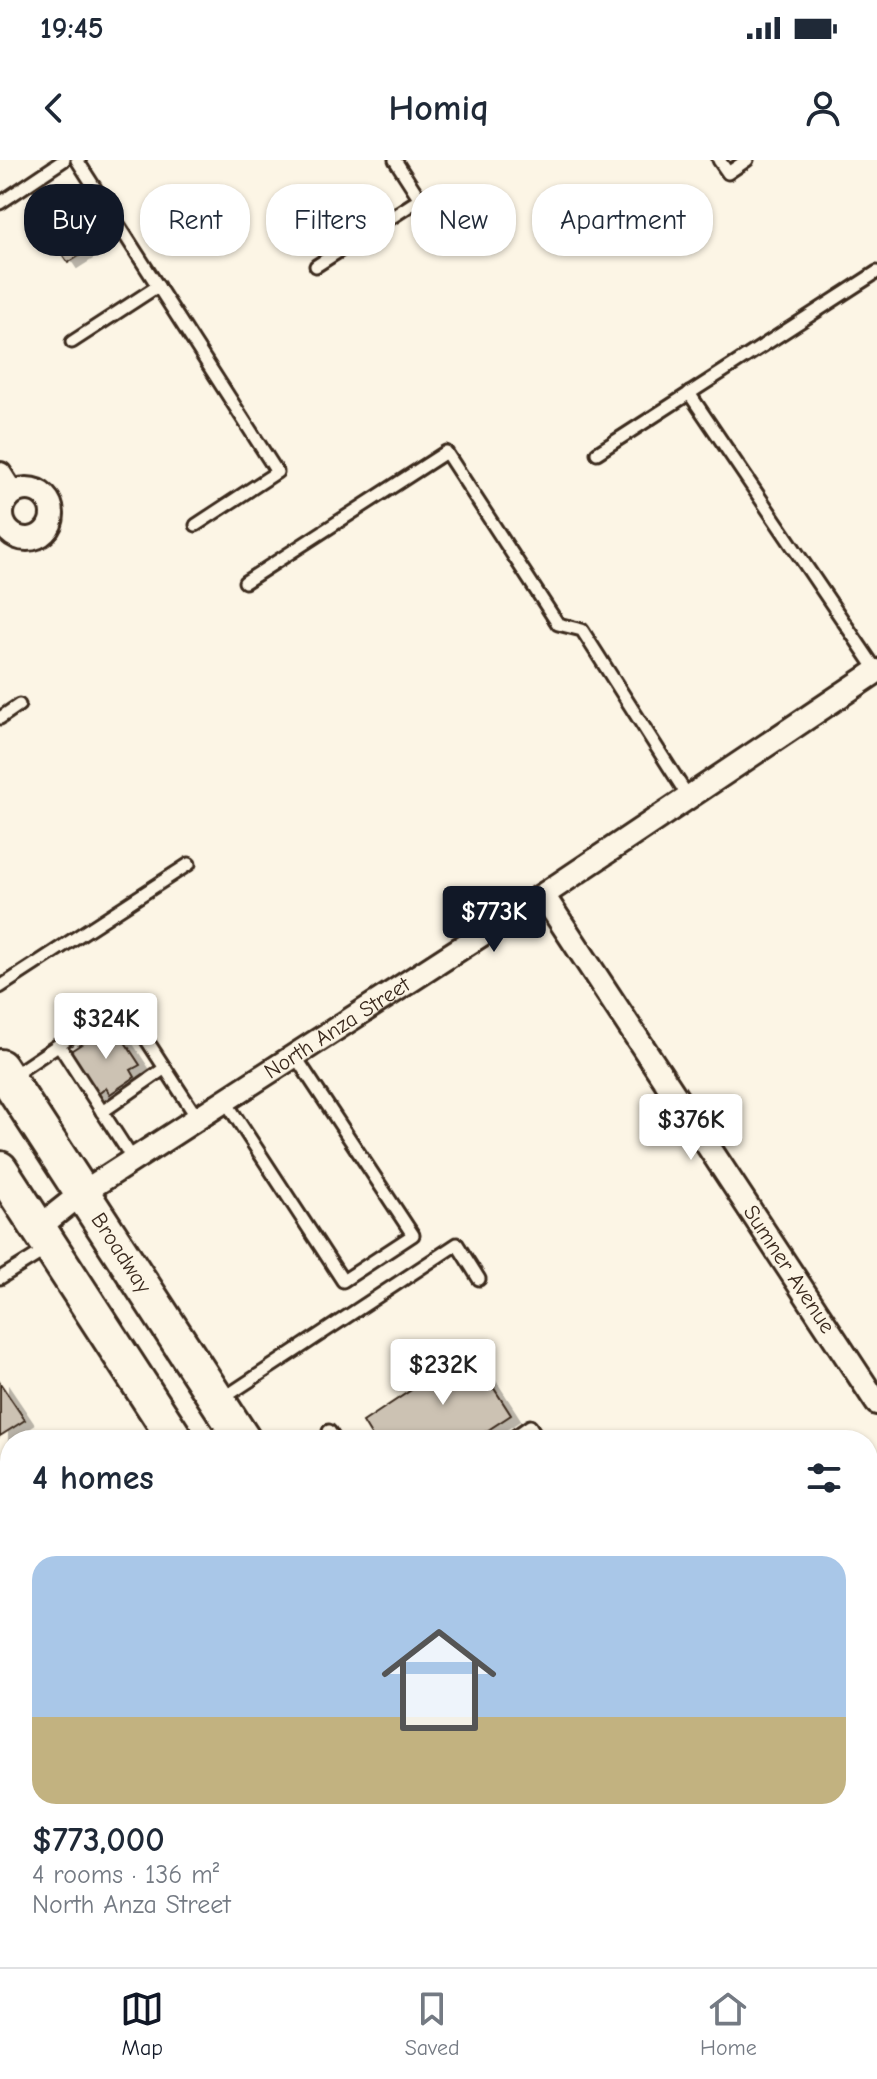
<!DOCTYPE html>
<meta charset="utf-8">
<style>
:root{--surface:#fff;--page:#f6f6f7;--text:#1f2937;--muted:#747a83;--line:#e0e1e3;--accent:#111827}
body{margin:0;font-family:"Comic Neue",sans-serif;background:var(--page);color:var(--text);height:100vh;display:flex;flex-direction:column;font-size:30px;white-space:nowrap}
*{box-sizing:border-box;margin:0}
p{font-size:26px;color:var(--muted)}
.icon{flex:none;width:44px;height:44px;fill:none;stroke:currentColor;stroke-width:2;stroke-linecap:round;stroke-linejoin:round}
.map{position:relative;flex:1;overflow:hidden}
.details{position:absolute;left:0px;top:1270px;width:878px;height:538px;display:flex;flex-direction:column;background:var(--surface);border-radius:32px 32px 0 0;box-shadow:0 2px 6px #0004}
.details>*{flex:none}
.guide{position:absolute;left:24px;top:24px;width:830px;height:72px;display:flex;gap:16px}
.price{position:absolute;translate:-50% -68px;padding:0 18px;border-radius:8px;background:#fff;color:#222;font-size:26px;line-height:52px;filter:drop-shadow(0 2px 4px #0008)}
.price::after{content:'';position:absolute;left:50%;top:48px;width:24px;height:18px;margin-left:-12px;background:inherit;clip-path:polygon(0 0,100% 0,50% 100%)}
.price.selected{background:var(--accent);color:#fff}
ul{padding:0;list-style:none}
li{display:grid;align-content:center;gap:16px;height:424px;padding:0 32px}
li+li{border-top:2px solid var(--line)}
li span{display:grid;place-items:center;height:248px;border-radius:24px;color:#555}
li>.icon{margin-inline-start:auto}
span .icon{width:144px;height:144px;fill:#fffc;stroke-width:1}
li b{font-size:34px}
h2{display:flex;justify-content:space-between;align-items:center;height:96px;padding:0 32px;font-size:34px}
.chip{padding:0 28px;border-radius:32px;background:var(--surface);box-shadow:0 2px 6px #0004;font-size:28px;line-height:72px}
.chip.selected{background:var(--accent);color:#fff}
.status{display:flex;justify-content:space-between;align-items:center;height:56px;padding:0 40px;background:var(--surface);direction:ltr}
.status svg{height:22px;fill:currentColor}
header{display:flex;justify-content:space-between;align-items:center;height:104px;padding:0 32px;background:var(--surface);font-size:36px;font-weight:700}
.tab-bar{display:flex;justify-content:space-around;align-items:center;height:112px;border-top:2px solid var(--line);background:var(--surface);font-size:22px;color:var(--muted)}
.tab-bar a{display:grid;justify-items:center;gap:4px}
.tab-bar .selected{color:var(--accent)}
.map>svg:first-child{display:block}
</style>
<div class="status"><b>19:45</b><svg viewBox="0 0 49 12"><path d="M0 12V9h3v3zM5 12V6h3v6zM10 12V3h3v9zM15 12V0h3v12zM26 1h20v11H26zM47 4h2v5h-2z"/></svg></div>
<header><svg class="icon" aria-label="back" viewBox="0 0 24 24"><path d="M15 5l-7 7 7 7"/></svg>Homiq<svg class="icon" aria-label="person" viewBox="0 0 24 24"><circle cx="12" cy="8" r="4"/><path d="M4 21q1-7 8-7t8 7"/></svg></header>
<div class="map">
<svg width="877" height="1807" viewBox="0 0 877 1807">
<defs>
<filter id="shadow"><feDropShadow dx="9" dy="5" stdDeviation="0" flood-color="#0004"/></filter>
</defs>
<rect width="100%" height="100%" fill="#fcf5e5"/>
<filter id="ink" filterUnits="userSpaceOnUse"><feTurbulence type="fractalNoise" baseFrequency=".0125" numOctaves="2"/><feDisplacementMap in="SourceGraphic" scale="16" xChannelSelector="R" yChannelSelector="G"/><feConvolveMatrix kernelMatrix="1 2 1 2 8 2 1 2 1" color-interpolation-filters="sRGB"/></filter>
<g filter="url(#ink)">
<g fill="#ccc2b3" stroke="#3b2a1e" stroke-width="2" filter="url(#shadow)">
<polygon points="60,44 90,89 68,103 38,58"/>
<polygon points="113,864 140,905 131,910 135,917 110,934 106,928 97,935 69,892"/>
<polygon points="470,1191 511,1255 473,1280 374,1280 363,1262"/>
<polygon points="0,1223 25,1260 0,1276"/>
<polygon points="10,1300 10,1356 0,1341 0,1307"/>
</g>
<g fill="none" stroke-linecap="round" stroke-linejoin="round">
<g stroke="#3b2a1e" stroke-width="17">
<g id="lane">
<polyline points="77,0 277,312 196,365"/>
<polyline points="719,0 728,13 747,0"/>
<polyline points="0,43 64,0"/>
<polyline points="316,106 420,39 395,0"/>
<polyline points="72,182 158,126"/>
<polyline points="689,233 877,511"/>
<polyline points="597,293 877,112"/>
<polyline points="245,422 446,292 558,464 582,470 689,638"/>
<polyline points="0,558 19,545"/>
<polyline points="0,827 189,704"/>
<polyline points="59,885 134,1001"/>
<polyline points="9,918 122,842 198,959"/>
<polyline points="226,942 343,1121 413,1075 295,896"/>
<polyline points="102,952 165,908"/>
<polyline points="0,1118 47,1089"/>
<polyline points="222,1239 457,1084 479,1119"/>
<polyline points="329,1271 335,1280"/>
<polyline points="510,1280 530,1266 539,1280"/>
<polyline points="0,1636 10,1630"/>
<polyline points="868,1795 877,1789"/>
<polyline points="212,1798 218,1807"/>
<polyline points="757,1807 770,1798"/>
<polyline points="849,1807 863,1798"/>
</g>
</g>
<g stroke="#3b2a1e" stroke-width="28">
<g id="street">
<polyline points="0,314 12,333"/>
<circle cx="27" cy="354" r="25"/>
<path id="s1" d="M 543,735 L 877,1243"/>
<path id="s2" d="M 38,1068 L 82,1033 L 543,735 L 877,511"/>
</g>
</g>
<g stroke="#3b2a1e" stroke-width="40">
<g id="primary">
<path id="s3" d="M 0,907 L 243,1280"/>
<polyline points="0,1009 176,1280"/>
<polyline points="513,1798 519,1807"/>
<polyline points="580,1798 586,1807"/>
</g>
</g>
<use href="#lane" stroke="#fcf5e5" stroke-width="11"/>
<use href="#street" stroke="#fcf5e5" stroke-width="22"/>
<use href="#primary" stroke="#fcf5e5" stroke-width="34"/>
</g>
</g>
<g text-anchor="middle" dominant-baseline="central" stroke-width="8" stroke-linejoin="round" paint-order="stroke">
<g font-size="22" fill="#3b2a1e" stroke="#fcf5e5">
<text stroke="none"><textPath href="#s2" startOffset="360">North Anza Street</textPath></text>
<text stroke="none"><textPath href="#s3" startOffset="222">Broadway</textPath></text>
<text stroke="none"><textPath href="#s1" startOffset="448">Sumner Avenue</textPath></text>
</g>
</g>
</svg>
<b class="price selected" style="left:494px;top:794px">$773K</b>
<b class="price" style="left:106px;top:901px">$324K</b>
<b class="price" style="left:691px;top:1002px">$376K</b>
<b class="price" style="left:443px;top:1247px">$232K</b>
<div class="guide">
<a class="chip selected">Buy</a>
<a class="chip">Rent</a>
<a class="chip">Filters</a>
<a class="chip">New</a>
<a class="chip">Apartment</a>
</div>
<section class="details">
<h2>4 homes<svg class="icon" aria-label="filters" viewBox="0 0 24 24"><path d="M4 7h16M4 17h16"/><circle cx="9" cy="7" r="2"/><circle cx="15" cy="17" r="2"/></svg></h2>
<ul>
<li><span style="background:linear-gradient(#a9c7e8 65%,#c2b280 0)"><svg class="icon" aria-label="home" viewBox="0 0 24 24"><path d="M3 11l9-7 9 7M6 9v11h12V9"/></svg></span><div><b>$773,000</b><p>4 rooms · 136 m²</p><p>North Anza Street</p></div></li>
</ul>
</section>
</div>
<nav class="tab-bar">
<a class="selected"><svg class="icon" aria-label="map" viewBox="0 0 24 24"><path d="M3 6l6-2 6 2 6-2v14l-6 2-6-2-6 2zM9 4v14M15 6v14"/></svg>Map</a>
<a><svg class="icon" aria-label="saved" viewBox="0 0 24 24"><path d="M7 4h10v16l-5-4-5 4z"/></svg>Saved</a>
<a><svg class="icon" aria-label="home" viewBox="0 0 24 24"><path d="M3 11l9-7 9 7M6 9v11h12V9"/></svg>Home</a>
</nav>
